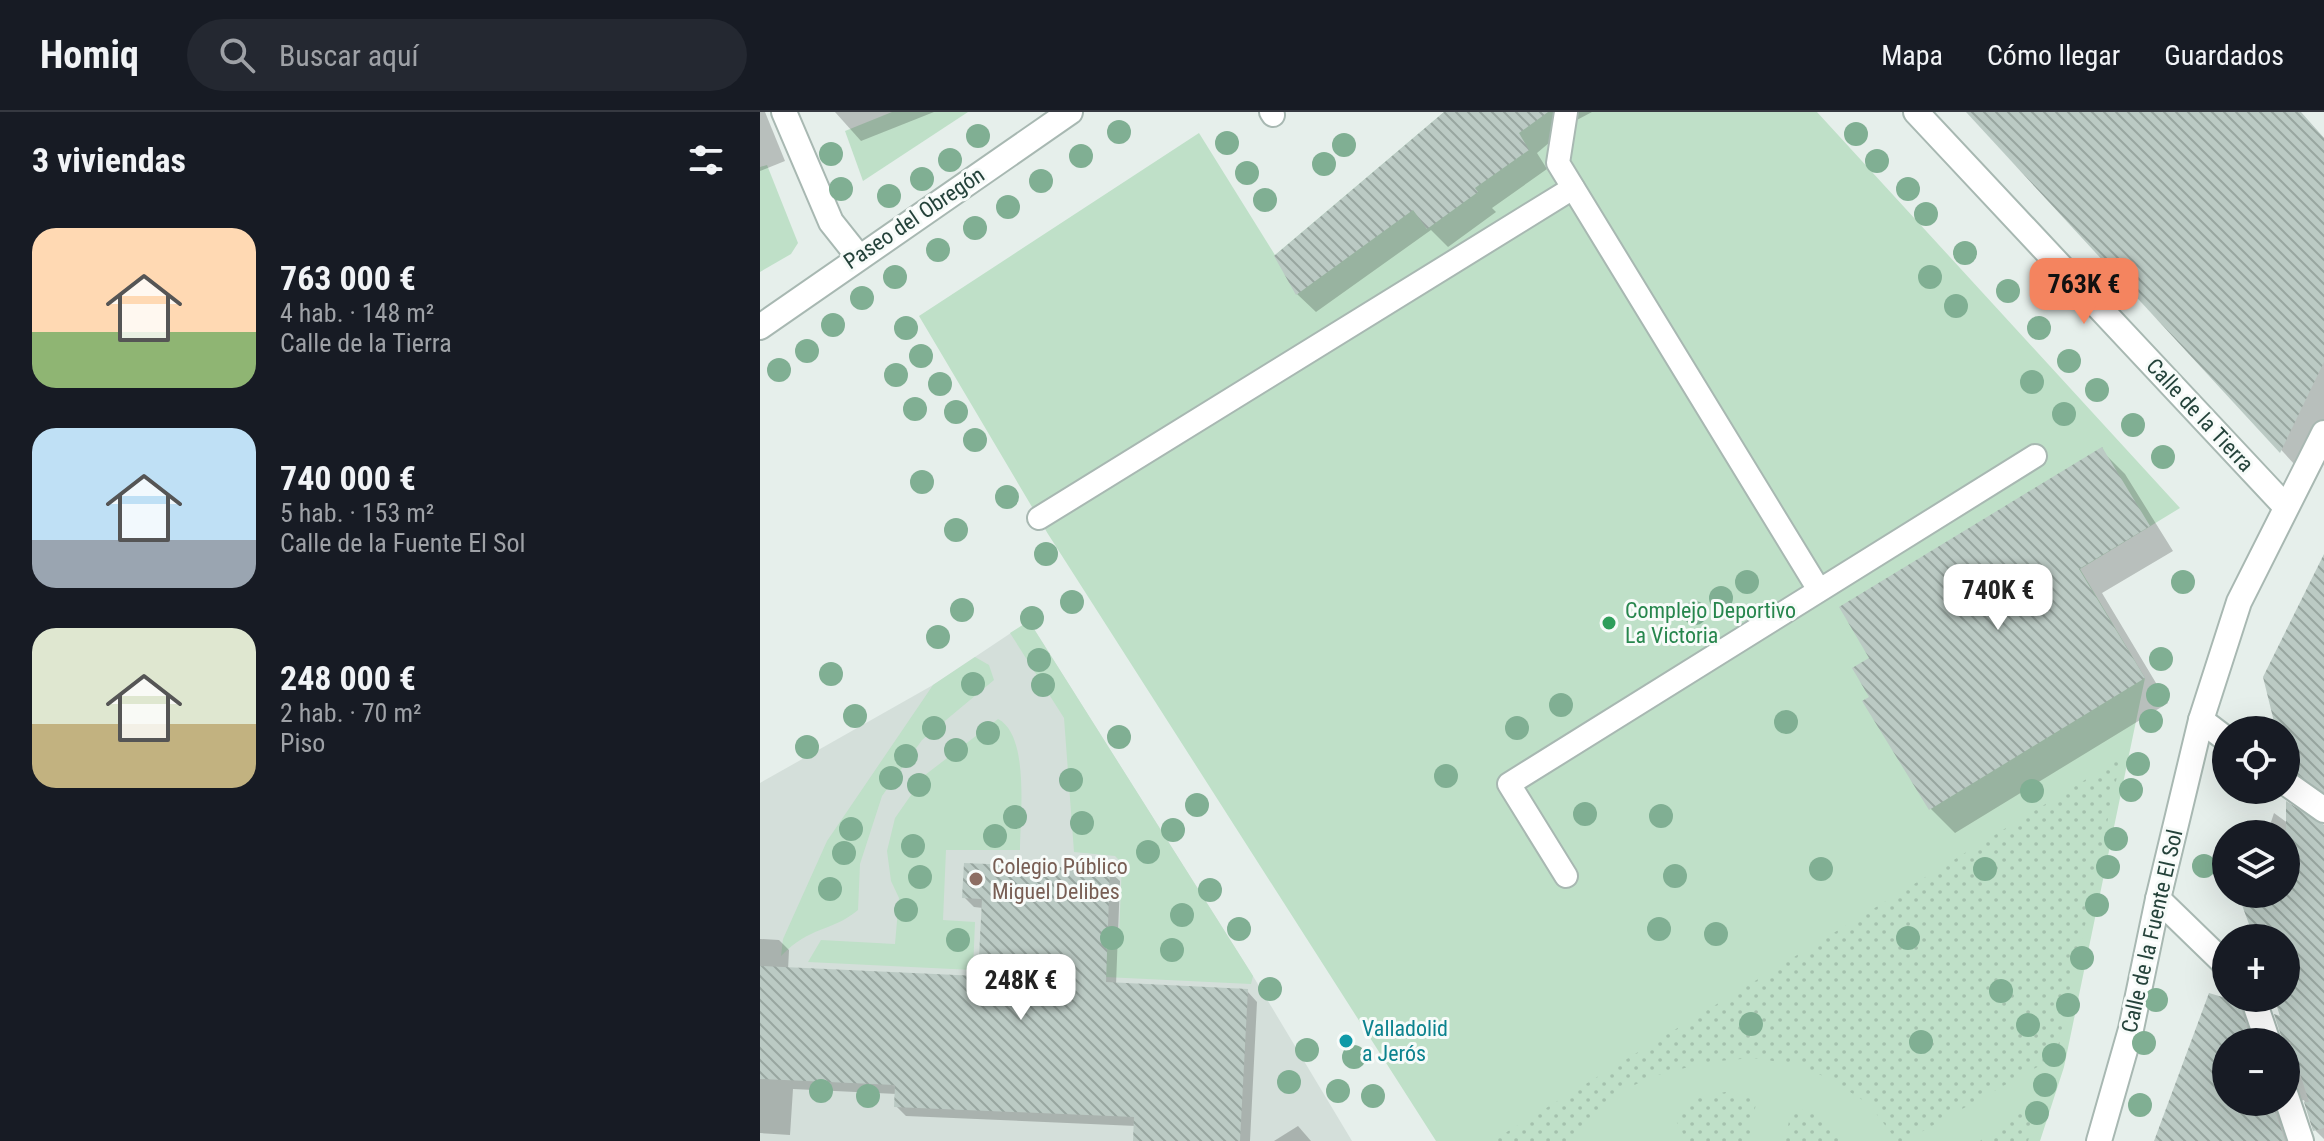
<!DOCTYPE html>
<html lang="es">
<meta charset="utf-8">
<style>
:root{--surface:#171b24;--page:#242831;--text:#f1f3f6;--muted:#9ea1a6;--line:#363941;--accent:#f4845f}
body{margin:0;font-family:"Roboto Condensed",sans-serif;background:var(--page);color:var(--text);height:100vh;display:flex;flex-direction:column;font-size:30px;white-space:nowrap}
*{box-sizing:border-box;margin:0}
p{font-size:26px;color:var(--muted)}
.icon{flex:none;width:44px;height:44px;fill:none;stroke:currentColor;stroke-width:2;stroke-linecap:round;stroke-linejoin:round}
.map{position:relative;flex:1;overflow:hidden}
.sheet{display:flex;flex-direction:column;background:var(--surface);width:760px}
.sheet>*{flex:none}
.controls{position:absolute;left:1452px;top:604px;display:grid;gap:16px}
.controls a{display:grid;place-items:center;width:88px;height:88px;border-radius:50%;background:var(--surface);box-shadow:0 8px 32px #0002;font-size:40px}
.price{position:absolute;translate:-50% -68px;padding:0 18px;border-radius:16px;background:#fff;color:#222;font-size:26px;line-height:52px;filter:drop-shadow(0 2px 4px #0008)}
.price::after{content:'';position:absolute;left:50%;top:48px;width:24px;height:18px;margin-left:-12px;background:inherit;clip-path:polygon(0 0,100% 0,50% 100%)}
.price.selected{background:var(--accent);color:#111}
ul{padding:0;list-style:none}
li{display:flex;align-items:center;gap:24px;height:200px;padding:0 32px}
li span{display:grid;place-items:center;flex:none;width:224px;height:160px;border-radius:24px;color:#555}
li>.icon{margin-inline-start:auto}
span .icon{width:96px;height:96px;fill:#fffc;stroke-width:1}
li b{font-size:34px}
h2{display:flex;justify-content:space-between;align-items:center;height:96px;padding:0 32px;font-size:34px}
header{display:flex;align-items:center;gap:48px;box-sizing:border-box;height:112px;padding:0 40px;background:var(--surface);border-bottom:2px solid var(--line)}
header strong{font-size:38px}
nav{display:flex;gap:44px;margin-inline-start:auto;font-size:28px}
.search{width:560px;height:72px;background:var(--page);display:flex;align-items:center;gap:20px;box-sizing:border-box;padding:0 28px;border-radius:44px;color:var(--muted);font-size:30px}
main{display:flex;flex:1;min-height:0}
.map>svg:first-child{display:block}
</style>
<header>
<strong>Homiq</strong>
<div class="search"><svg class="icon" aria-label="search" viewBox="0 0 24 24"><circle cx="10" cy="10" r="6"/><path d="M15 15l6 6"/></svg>Buscar aquí</div>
<nav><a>Mapa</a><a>Cómo llegar</a><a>Guardados</a></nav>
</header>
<main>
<section class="sheet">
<h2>3 viviendas<svg class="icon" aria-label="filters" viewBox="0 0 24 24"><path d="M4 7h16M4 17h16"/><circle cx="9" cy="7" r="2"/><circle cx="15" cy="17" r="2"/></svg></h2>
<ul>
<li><span style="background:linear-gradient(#ffd9b3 65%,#8fb573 0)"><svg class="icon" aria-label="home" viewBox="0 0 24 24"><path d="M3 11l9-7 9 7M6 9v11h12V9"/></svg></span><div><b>763 000 €</b><p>4 hab. · 148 m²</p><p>Calle de la Tierra</p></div></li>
<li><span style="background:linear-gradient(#bfe0f5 70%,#9aa5b1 0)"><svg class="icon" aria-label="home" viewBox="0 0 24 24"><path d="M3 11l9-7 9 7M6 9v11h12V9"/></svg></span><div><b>740 000 €</b><p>5 hab. · 153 m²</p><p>Calle de la Fuente El Sol</p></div></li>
<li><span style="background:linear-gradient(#dfe7d0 60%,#c2b280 0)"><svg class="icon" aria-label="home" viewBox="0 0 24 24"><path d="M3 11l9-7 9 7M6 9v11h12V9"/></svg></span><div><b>248 000 €</b><p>2 hab. · 70 m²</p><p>Piso</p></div></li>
</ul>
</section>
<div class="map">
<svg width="1564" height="1029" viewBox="0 0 1564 1029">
<defs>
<pattern id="garden-dots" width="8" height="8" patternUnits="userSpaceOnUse" patternTransform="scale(2)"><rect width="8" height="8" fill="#bfe0c8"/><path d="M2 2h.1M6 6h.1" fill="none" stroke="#a4c1ad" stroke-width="1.8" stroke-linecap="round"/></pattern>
<pattern id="building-back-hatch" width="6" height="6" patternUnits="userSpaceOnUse" patternTransform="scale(2)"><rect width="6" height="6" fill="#bbcac4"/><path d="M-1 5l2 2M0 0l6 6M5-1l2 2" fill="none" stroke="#98a6a0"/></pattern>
</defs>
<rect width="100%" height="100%" fill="#e6efeb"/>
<polygon fill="#d4dfda" points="269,509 493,864 592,1029 0,1029 0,671 173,573"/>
<g fill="#bfe0c8">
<polygon points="132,0 208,0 103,69 85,19"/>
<polygon points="684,0 1057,0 1420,396 1320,457 1385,566 1304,955 1280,1029 676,1029 288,422 159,204 439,21 515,143"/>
<polygon points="7,53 38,131 31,142 0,160 0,55"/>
<polygon points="269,509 493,864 491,872 303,863 305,823 359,823 362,751 355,744 314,740 304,606 250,521"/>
<path d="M 215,545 L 229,553 L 234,568 L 162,628 L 122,684 L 100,752 L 98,798 C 70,821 51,813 21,844 L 23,827 L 67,729 L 173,573 Z"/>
<path d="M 238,607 C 270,623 260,706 260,738 L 186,738 L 183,808 L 215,810 L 213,858 L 48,850 L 61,828 L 135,832 L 139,786 L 131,769 L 127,739 L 135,706 L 165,663 Z"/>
</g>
<g fill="url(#garden-dots)">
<polygon points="1361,646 1297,944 1145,1029 1137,1029 1109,992 1066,965 1033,952 992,946 948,950 894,964 857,981 807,1029 732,1029"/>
<polygon points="965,980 997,986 989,1029 927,1029 913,1003 938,986"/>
<polygon points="1282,986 1268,1029 1220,1029"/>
<polygon points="1032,994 1063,1005 1090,1029 1025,1029"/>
</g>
<g fill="#0003">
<polygon points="0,0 5,0 25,49 0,59"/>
<polygon points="75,0 174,0 101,29"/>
<polygon points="687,0 832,0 815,9 777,41 787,57 732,96 736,100 688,135 671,118 556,200 537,182"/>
<polygon points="1209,0 1540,0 1564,26 1564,335 1548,367"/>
<polygon points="1341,338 1365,362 1413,439 1342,481 1408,591 1195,721 1171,697 1111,585 1112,546"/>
<polygon points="1564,444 1564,685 1528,655 1526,618 1518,618"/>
<polygon points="1514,701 1544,723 1564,715 1564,1027 1555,1018 1544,988 1533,991 1537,1029 1400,1029 1478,892 1496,911 1504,930 1466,930 1466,990 1526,990 1526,930 1516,886 1526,886 1526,826 1496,826 1486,782 1526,782 1526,722 1507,722"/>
<polygon points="349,759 360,769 356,873 487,879 497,890 490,1029 375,1029 376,1014 146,1004 136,994 137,982 33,977 30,1023 0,1021 0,827 19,828 29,838 28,858 220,866 223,796 214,795 204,785"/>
<polygon points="538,1014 551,1029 514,1029"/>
</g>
<g fill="url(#building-back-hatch)">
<polygon points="684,0 788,0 759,21 769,38 715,76 718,80 667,117 653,98 536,183 514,144"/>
<polygon points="1206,0 1541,0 1564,26 1564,250 1520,341"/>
<polygon points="1342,335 1390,414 1319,457 1385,566 1169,698 1102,589 1109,585 1092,556 1109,546 1079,495"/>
<polygon points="1564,442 1564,680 1526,656 1526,618 1516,618 1503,565"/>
<polygon points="1526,689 1564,713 1564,1016 1553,1019 1544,990 1549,990 1530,930 1523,930 1514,902 1520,904 1514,886 1526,886 1526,826 1494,826 1478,782 1526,782"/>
<polygon points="204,751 350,757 346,870 488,877 480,1029 373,1029 374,1005 134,995 135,973 0,967 0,854 218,864 222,787 202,786"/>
<polygon points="1449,881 1479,890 1492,930 1466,930 1466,990 1512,990 1525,1029 1394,1029"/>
</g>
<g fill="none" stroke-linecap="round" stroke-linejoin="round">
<g stroke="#a8b8b2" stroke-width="26">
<g id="service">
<polyline points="511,0 513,3"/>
<polyline points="806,0 798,51 1059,478"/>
<polyline points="279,406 813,76"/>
<polyline points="806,764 749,672 1275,344"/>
</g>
</g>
<g stroke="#a8b8b2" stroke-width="28">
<g id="minor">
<polyline points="24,0 71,110 98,144"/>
<polyline points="1156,0 1526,395"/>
<polyline points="1441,608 1466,627"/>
<polyline points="1526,671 1564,698"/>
<polyline points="1398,787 1466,853"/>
<polyline points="1493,886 1508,930"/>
<polyline points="1526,984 1541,1029"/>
</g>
</g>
<g stroke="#a8b8b2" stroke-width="28">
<g id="tertiary">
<polyline points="0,215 310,0"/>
<polyline points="1339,1029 1371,917 1398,787 1441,608 1479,490 1564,321"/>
</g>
</g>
<use href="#service" stroke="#fff" stroke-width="22"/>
<use href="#minor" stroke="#fff" stroke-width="24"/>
<use href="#tertiary" stroke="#fff" stroke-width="24"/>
</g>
<g fill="#80af93">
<circle cx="359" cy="20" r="12"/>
<circle cx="1096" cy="22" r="12"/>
<circle cx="218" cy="24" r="12"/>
<circle cx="467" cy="31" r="12"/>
<circle cx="584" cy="33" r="12"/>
<circle cx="71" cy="42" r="12"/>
<circle cx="321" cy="44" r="12"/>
<circle cx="190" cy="48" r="12"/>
<circle cx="1117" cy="49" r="12"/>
<circle cx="564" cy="52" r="12"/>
<circle cx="487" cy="61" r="12"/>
<circle cx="162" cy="67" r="12"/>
<circle cx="281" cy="69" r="12"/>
<circle cx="81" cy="77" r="12"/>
<circle cx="1148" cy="77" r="12"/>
<circle cx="129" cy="84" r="12"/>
<circle cx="505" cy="88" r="12"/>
<circle cx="248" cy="95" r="12"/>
<circle cx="1166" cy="102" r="12"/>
<circle cx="215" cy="116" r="12"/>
<circle cx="178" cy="138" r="12"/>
<circle cx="1205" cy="141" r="12"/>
<circle cx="135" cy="165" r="12"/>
<circle cx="1170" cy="165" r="12"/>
<circle cx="1248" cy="179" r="12"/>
<circle cx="102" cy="186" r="12"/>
<circle cx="1196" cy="194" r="12"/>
<circle cx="73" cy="213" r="12"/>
<circle cx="146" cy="216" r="12"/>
<circle cx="1279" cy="216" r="12"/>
<circle cx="47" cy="239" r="12"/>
<circle cx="161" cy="244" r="12"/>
<circle cx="1309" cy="249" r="12"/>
<circle cx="19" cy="258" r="12"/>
<circle cx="136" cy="263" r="12"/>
<circle cx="1272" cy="270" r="12"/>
<circle cx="180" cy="272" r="12"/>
<circle cx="1337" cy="278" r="12"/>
<circle cx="155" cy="297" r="12"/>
<circle cx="196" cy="300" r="12"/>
<circle cx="1304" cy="302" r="12"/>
<circle cx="1373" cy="313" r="12"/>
<circle cx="215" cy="328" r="12"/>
<circle cx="1403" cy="345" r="12"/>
<circle cx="162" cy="370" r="12"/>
<circle cx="247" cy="385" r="12"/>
<circle cx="196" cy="418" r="12"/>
<circle cx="286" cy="442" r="12"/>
<circle cx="987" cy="470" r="12"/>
<circle cx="1423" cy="470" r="12"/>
<circle cx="961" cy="486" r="12"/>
<circle cx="312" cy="490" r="12"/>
<circle cx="202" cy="498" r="12"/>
<circle cx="935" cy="501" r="12"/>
<circle cx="272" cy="506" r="12"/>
<circle cx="178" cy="525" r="12"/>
<circle cx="1401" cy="547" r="12"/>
<circle cx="279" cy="548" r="12"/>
<circle cx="71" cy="562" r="12"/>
<circle cx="213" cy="572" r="12"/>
<circle cx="283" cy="573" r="12"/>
<circle cx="1398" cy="583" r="12"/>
<circle cx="801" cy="593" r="12"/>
<circle cx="95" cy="604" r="12"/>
<circle cx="1391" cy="609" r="12"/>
<circle cx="1026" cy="610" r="12"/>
<circle cx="174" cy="616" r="12"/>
<circle cx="757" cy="616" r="12"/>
<circle cx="228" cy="621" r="12"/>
<circle cx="359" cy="625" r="12"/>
<circle cx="47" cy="635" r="12"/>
<circle cx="196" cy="638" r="12"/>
<circle cx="146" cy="644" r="12"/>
<circle cx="1378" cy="652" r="12"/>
<circle cx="686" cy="664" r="12"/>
<circle cx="131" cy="666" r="12"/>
<circle cx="311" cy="668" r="12"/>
<circle cx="159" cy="673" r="12"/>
<circle cx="1371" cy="678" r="12"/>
<circle cx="1272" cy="679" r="12"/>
<circle cx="437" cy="693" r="12"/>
<circle cx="825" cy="702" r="12"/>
<circle cx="901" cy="704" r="12"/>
<circle cx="255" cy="705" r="12"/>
<circle cx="322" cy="711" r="12"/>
<circle cx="91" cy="717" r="12"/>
<circle cx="413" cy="718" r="12"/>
<circle cx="235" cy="724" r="12"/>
<circle cx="1356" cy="727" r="12"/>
<circle cx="153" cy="734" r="12"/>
<circle cx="388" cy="740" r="12"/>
<circle cx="84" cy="741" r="12"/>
<circle cx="1444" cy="754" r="12"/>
<circle cx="1348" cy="755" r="12"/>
<circle cx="1061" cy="757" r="12"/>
<circle cx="1225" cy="757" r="12"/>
<circle cx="915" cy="764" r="12"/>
<circle cx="160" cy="765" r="12"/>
<circle cx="70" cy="777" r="12"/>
<circle cx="450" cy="778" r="12"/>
<circle cx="1337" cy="793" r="12"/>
<circle cx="146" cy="798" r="12"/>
<circle cx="422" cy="803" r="12"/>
<circle cx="479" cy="817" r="12"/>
<circle cx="899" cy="817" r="12"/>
<circle cx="956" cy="822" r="12"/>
<circle cx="352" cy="826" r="12"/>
<circle cx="1148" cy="826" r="12"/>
<circle cx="198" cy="828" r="12"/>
<circle cx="412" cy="838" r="12"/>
<circle cx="1322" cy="846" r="12"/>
<circle cx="510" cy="877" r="12"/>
<circle cx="1241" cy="879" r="12"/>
<circle cx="1396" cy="888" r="12"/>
<circle cx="1308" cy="893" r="12"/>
<circle cx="991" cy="912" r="12"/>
<circle cx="1268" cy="913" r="12"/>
<circle cx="1161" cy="930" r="12"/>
<circle cx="1384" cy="931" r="12"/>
<circle cx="547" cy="938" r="12"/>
<circle cx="1294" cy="943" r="12"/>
<circle cx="594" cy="945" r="12"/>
<circle cx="529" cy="970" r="12"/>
<circle cx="1285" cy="973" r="12"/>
<circle cx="61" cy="979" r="12"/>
<circle cx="578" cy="979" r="12"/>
<circle cx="108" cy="984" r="12"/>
<circle cx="613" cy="984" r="12"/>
<circle cx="1380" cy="993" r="12"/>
<circle cx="1277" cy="1001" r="12"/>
</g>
<circle fill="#2e9e5b" stroke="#f7fbf9" stroke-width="3" cx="849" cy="511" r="8"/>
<circle fill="#8d6e63" stroke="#f7fbf9" stroke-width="3" cx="216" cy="767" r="8"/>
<circle fill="#0f9aa8" stroke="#f7fbf9" stroke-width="3" cx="586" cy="929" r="8"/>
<g text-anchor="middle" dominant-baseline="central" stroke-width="6" stroke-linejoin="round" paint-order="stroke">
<g font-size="22" fill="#24423a" stroke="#f7fbf9">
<text transform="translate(154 106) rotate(-34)">Paseo del Obregón</text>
<text transform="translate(1440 303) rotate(47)">Calle de la Tierra</text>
<text transform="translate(1392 819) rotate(-77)">Calle de la Fuente El Sol</text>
</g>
<g font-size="22" fill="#27864d" stroke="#f7fbf9" text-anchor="start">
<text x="865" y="498">Complejo Deportivo<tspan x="865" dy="25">La Victoria</tspan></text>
</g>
<g font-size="22" fill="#785e54" stroke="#f7fbf9" text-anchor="start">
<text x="232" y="754">Colegio Público<tspan x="232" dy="25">Miguel Delibes</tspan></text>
</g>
<g font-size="22" fill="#0d838f" stroke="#f7fbf9" text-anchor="start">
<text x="602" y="916">Valladolid<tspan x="602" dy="25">a Jerós</tspan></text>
</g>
</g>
</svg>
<div class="controls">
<a><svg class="icon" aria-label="locate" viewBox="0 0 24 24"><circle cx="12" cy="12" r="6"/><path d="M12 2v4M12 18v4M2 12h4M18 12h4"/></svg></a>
<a><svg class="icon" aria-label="layers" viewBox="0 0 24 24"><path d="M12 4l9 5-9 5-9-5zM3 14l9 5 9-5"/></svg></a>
<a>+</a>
<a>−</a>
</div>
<b class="price selected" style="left:1324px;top:214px">763K €</b>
<b class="price" style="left:1238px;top:520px">740K €</b>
<b class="price" style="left:261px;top:910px">248K €</b>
</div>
</main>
